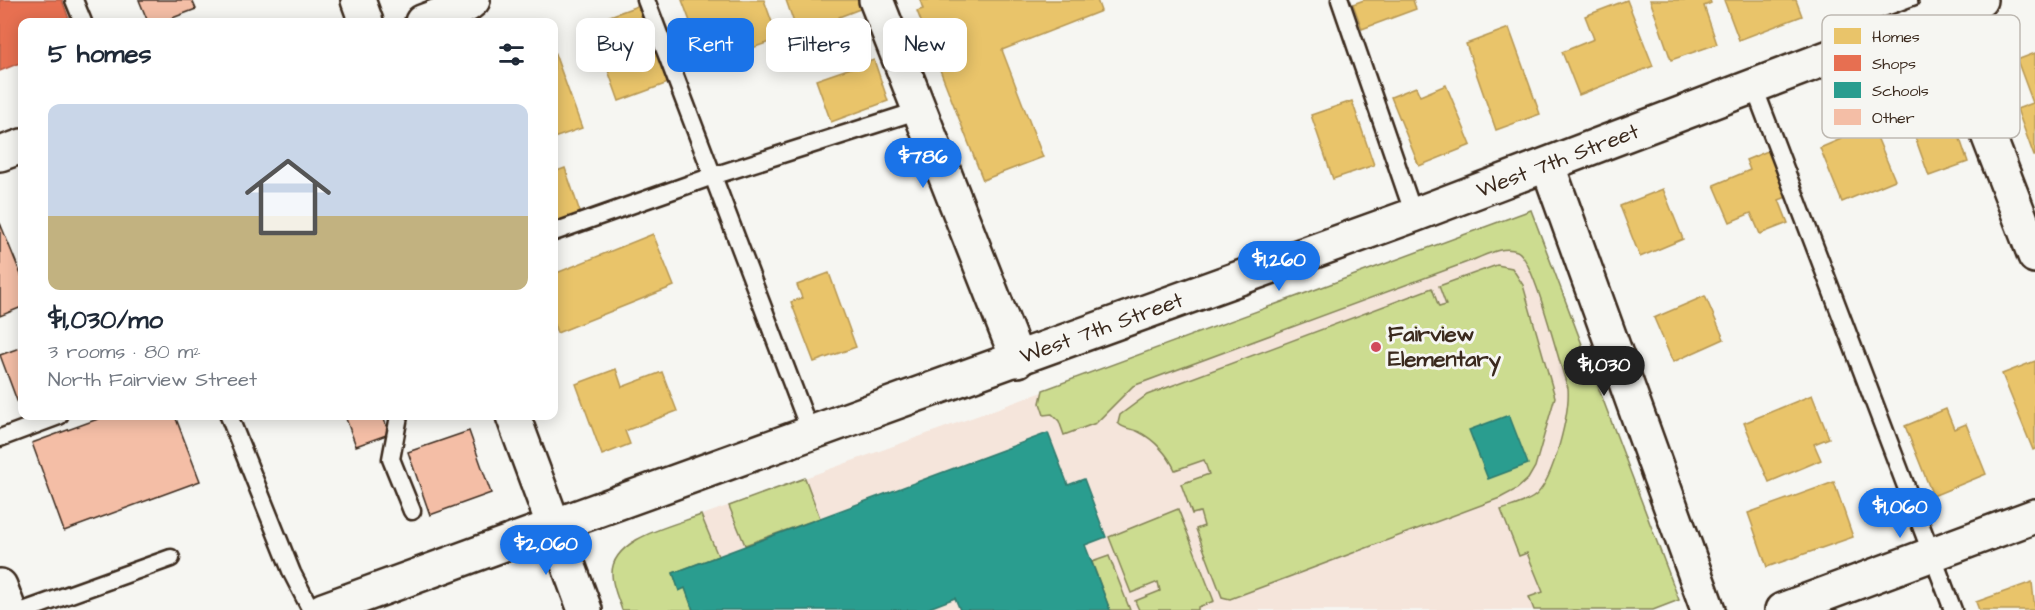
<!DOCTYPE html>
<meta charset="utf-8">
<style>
:root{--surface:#fff;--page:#f6f6f7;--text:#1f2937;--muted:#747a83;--accent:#1a73e8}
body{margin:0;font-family:"Architects Daughter",sans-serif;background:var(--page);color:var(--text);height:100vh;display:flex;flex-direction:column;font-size:22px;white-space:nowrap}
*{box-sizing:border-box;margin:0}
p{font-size:20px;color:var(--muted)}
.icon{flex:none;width:33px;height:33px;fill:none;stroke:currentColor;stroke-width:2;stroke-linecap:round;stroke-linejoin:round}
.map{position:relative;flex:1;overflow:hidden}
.side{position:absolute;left:18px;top:18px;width:540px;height:402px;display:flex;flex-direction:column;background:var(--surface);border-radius:12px;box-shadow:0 3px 15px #0003}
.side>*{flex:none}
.hud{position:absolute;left:576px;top:18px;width:570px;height:54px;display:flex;gap:12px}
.price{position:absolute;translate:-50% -51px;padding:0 14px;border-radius:21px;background:var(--accent);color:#fff;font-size:20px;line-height:39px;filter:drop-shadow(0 2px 3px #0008)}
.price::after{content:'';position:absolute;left:50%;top:36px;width:18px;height:14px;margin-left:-9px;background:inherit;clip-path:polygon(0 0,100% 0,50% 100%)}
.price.selected{background:#222;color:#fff}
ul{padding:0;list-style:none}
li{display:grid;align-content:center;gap:12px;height:318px;padding:0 30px}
li span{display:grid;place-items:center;height:186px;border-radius:12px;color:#555}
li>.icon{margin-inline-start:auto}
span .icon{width:108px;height:108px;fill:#fffc;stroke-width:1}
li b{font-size:26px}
h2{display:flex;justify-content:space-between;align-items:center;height:72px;padding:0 30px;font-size:26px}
.tag{padding:0 21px;border-radius:12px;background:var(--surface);box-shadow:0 3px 15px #0003;font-size:21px;line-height:54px}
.tag.selected{background:var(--accent);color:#fff}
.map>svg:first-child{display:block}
</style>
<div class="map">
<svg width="2035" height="610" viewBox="0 0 2035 610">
<rect width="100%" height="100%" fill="#f6f6f2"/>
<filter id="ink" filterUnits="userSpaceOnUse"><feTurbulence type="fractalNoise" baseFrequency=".0167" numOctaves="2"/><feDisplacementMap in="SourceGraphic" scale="12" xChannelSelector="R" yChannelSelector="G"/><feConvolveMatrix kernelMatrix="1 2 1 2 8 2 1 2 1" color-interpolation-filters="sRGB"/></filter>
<g filter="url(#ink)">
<polygon fill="#f5e5db" points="1533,215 1679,600 1653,610 622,610 614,588 613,567 621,551 633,540"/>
<g fill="#ccdc90" stroke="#848357" stroke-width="1.5">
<path d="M 1531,210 L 1679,600 L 1653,610 L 1534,610 L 1529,597 L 1543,592 L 1527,553 L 1519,556 L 1501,510 C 1512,506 1527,503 1536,495 C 1554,478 1570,412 1568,388 C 1559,365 1534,258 1517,251 C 1503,245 1486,255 1473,260 L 1133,386 L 1096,423 L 1064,435 L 1059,421 L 1052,414 L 1044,415 L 1040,403 L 1043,390 Z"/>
<path d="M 1497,265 L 1512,268 L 1523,285 L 1555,397 L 1535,467 L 1528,479 L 1517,489 L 1500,498 L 1230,599 L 1222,597 L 1196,529 L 1204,526 L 1200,512 L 1192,514 L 1181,484 L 1209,474 L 1204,460 L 1175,470 C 1168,455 1155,440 1139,432 C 1132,428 1124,430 1118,423 L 1120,415 L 1147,395 L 1432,288 L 1439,307 L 1446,305 L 1439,286 Z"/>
<polygon points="805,478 820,518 745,545 729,506"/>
<polygon points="1178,509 1214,601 1198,607 1198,610 1139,610 1135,601 1160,591 1158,582 1131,593 1109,537"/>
<path d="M 701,515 L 718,556 L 673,573 L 679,590 L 685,588 L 693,610 L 622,610 C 618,598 612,586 612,574 C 611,538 675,525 701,515 Z"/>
<polygon points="1109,556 1130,610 1110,610 1092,562"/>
</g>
<g fill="#e9c46a" stroke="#b59653" stroke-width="1.5">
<polygon points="682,0 764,0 778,39 732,55 724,31 697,40"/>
<polygon points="786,0 872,0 873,4 839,17 841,22 799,37"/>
<polygon points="920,0 1097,0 1101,11 1002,50 1043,157 983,180 917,11 923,9"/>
<polygon points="1364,0 1413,0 1416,9 1362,29 1353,4"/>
<polygon points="1627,0 1653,66 1579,95 1562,52 1594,39 1585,16"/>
<polygon points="1650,0 1710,0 1711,3 1704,6 1717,44 1671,60"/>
<polygon points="1724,0 1796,0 1802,16 1739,40"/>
<polygon points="640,5 668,83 619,101 591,23"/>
<polygon points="1509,28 1540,114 1496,130 1466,44"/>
<polygon points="554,51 582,128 554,138"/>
<polygon points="2035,53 2035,156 2034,156 2017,109 2033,103 2017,60"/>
<polygon points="874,60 888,101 831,122 816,80"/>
<polygon points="1446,85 1471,145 1419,166 1391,97 1416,87 1420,96"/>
<polygon points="1942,87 1968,162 1929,176 1902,101"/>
<polygon points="1352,101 1374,165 1333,179 1311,115"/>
<polygon points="1867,113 1895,180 1842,202 1820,148 1841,139 1836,126"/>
<polygon points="1775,148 1794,194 1779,200 1788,223 1760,234 1751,213 1730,222 1714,185 1750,170 1746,160"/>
<polygon points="565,168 581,215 554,225 554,172"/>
<polygon points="1663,189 1683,239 1640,257 1620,206"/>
<polygon points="653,234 674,286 557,333 554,324 554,274"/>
<polygon points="829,273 856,347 814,362 791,302 802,298 797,285"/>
<polygon points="1705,296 1724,339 1673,362 1654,318"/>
<polygon points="2035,361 2035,449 2033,450 2002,374"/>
<polygon points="616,369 622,387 662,372 677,411 625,431 630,444 602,455 576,384"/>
<polygon points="1812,395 1829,438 1814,444 1821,460 1769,482 1744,423"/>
<polygon points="1946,409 1954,429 1966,424 1986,474 1933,496 1905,426"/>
<polygon points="1834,482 1853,537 1767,567 1748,513"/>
<polygon points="2032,582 2035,610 1979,610 1976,602"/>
</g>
<polygon fill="#e76f51" stroke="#b35a42" stroke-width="1.5" points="0,0 62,0 70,22 22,22 22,62 0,71"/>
<g fill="#2a9d8f" stroke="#2f7a6d" stroke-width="1.5">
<polygon points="1509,415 1528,464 1488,479 1469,430"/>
<polygon points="1048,433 1068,485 1084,479 1106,537 1085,545 1110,610 960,610 955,598 924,610 693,610 685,588 679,591 673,573"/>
</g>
<g fill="#f4bea6" stroke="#3b2a1e" stroke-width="1.5">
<polygon points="139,0 192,0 196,9 162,22 148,22"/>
<polygon points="0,223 22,277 22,307 0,316"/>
<polygon points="22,347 22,416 43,416 25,422 0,355"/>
<polygon points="106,416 175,416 200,481 64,531 32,443"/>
<polygon points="345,416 383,416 389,434 356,446"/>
<polygon points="469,431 491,493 430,515 408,452"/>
</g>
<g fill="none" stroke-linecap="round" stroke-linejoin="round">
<g stroke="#3b2a1e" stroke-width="21">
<g id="lane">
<polyline points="74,0 83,22"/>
<polyline points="646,0 811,434"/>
<polyline points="1340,0 1414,215"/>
<polyline points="1754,87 1953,610"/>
<polyline points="554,232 713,176 920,110"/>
<polyline points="229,416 292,573 311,610"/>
<polyline points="399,416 391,459 412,511"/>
<polyline points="0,438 59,416"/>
<polyline points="26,610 171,558"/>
</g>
</g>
<g stroke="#3b2a1e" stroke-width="38">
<g id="street">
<polyline points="876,0 1018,360"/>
<polyline points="1936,0 2035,256"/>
<polyline points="422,22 467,5 473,0"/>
<polyline points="0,154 22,146"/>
<polyline points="1548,166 1708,610"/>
<path id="s1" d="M 556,525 L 1414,215 L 1980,0"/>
<polyline points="0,586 9,610"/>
<polyline points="1782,610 2035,516"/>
</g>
</g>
<g stroke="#3b2a1e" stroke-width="38">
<g id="secondary">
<polyline points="358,0 366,22"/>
<polyline points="513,416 585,610"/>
<polyline points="323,610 556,525"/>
</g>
</g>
<use href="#lane" stroke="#f6f6f2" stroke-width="16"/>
<use href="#street" stroke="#f6f6f2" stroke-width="33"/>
<use href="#secondary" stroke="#f6f6f2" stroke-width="33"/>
</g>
</g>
<circle fill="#d1495b" stroke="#f6f6f2" stroke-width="2" cx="1376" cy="347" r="6"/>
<g text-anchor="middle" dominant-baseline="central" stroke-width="6" stroke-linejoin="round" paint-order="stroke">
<g font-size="22" fill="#3b2a1e" stroke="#f6f6f2">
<text stroke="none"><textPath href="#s1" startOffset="1066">West 7th Street</textPath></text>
<text stroke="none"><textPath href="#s1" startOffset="580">West 7th Street</textPath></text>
</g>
<g font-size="22" font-weight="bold" fill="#3b2a1e" stroke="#f6f6f2" text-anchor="start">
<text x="1388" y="334">Fairview<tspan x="1388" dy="25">Elementary</tspan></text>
</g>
</g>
<rect x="1822" y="15" width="198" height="123" rx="9" fill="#f6f6f2" stroke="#beb9b2" stroke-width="1.5"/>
<rect x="1834" y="28" width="27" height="16" fill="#e9c46a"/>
<rect x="1834" y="55" width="27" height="16" fill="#e76f51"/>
<rect x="1834" y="82" width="27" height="16" fill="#2a9d8f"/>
<rect x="1834" y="109" width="27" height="16" fill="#f4bea6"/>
<g font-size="16" fill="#3b2a1e">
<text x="1872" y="42">Homes</text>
<text x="1872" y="69">Shops</text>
<text x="1872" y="96">Schools</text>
<text x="1872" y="123">Other</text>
</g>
</svg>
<b class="price" style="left:923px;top:189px">$786</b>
<b class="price" style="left:1279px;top:292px">$1,260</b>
<b class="price selected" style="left:1604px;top:397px">$1,030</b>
<b class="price" style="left:1900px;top:539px">$1,060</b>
<b class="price" style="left:546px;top:576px">$2,060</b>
<div class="hud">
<a class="tag">Buy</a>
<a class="tag selected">Rent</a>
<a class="tag">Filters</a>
<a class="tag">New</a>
</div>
<section class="side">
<h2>5 homes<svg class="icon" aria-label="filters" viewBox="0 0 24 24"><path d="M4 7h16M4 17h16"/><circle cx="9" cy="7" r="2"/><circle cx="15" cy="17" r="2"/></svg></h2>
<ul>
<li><span style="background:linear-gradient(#c9d6e8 60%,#c2b280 0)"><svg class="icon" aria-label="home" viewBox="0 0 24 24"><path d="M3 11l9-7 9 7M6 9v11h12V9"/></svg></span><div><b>$1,030/mo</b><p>3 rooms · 80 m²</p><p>North Fairview Street</p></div></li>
</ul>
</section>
</div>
